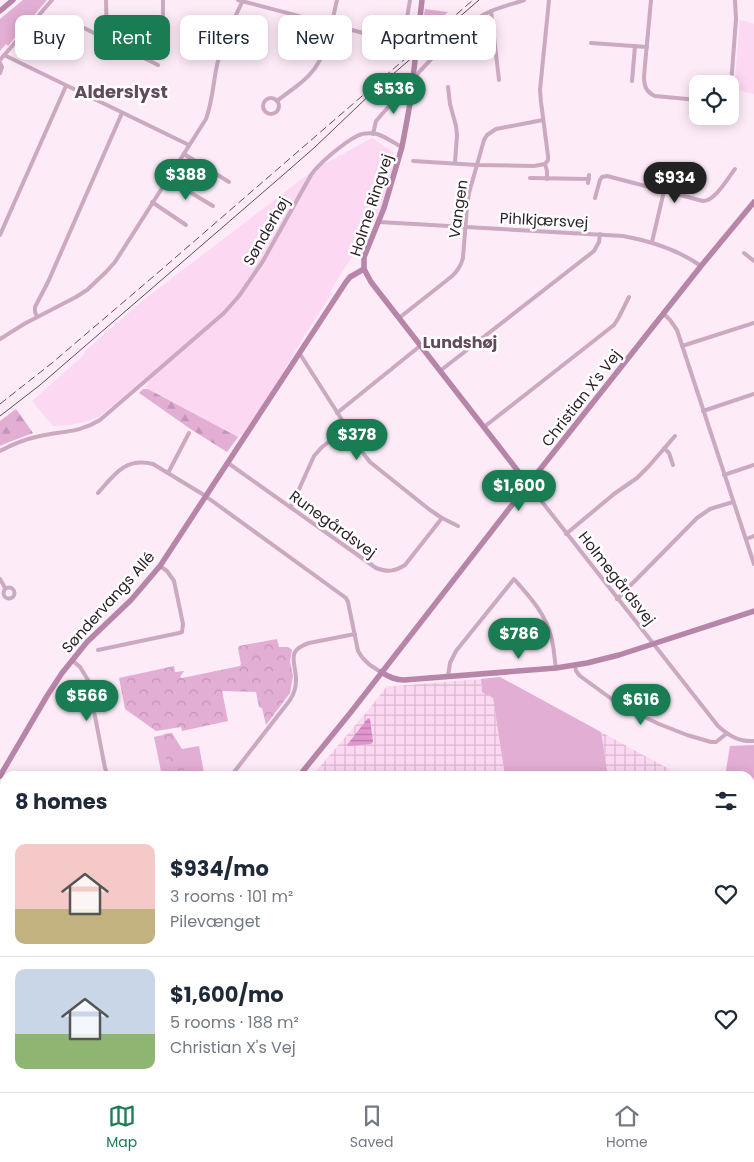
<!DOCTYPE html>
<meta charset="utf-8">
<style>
:root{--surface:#fff;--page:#f6f6f7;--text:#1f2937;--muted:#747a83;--line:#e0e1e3;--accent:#1a7c53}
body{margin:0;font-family:Poppins,sans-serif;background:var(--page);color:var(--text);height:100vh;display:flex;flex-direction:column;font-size:19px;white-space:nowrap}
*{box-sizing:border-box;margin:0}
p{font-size:16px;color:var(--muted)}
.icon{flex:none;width:28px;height:28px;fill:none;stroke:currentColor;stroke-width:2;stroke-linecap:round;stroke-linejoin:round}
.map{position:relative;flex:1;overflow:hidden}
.details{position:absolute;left:0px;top:771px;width:755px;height:321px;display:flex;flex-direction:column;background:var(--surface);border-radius:15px 15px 0 0;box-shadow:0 2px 12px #0003}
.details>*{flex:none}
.guide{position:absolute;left:15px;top:15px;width:500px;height:45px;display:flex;gap:10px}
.controls{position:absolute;left:689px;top:75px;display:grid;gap:10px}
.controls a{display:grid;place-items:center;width:50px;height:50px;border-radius:10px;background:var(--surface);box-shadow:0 2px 12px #0003;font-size:25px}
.price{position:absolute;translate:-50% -42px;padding:0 11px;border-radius:18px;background:var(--accent);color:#fff;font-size:16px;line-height:32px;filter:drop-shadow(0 1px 2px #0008)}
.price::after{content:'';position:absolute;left:50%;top:30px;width:15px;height:11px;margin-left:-8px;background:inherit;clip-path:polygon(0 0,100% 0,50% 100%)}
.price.current{background:#222;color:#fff}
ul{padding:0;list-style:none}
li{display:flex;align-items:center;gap:15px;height:125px;padding:0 15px}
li+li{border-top:1px solid var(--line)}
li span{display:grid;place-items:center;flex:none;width:140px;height:100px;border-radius:10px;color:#555}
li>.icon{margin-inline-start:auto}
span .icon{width:60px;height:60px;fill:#fffc;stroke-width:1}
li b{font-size:21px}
h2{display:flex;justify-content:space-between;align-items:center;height:60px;padding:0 15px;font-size:21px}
.pill{padding:0 18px;border-radius:10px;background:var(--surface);box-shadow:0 2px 12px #0003;font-size:18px;line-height:45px}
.pill.current{background:var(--accent);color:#fff}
.menu{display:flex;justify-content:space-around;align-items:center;height:70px;border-top:1px solid var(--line);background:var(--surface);font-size:14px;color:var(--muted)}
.menu a{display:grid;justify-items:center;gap:2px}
.menu .current{color:var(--accent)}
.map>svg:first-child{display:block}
</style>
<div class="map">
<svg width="754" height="1092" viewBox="0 0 754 1092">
<defs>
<pattern id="industrial-grid" width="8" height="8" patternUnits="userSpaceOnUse" patternTransform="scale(1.25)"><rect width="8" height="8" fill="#fcd8f2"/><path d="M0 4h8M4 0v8" fill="none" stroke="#d8b9cf"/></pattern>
<pattern id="forest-firs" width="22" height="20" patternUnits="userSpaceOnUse" patternTransform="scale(1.25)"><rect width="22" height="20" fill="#e3aed4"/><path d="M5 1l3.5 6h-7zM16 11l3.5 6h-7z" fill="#c395b6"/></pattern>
<pattern id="park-crowns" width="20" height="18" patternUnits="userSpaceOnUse" patternTransform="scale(1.25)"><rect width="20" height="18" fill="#e3aed4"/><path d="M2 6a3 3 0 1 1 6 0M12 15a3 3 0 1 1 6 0" fill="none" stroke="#c395b6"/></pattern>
<pattern id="water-rules" width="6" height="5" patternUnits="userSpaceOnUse" patternTransform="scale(1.25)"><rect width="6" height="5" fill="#e196cd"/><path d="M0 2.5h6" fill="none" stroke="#b67aa6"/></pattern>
</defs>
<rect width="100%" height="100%" fill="#fdebf8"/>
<g fill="#fcd8f2">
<polygon points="740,20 754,24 754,94 734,89"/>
<polygon points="372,138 394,153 391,188 369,231 335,283 330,292 332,293 303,338 245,437 240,434 238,437 145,387 150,382 144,379 99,417 87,421 70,425 53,426 32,401 85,354 84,352 141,302 315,169"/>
<polygon points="0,826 5,830 5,1015 0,1011"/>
</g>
<g fill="url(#industrial-grid)">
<polygon points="481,679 482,692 493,698 505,776 312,776 370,708 387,686 396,686"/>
<polygon points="601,732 682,776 608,776"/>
<polygon points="66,1088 344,1088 350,1092 63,1092"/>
<polygon points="367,1088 708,1088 708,1092 373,1092"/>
</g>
<g fill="#e3aed4">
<polygon points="23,0 47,0 8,46 6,44 0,51 0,19"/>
<polygon points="425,9 448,12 425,33 422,28"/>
<polygon points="500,677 601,732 608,776 505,776 493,698 482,692 481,679"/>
<polygon points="172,733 182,749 199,746 204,773 184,776 162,776 154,737"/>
<polygon points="754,745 754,789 750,790 750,776 725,776 730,746"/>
</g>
<g fill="url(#forest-firs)">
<polygon points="143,389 148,389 238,437 227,452 189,428 139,393"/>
<polygon points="16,409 33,433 9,442 0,446 0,421"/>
</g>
<g fill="url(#park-crowns)">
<polygon points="277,639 279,647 288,647 292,650 290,661 293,676 290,693 266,725 262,708 259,707 256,692 222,691 228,721 182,731 181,727 156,731 125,709 119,678 174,666 175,672 184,671 180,677 182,678 240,666 241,664 238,648 239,646"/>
<polygon points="172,733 185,770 170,773 161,742 164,734"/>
</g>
<polygon fill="url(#water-rules)" points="368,718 370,719 373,742 371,744 348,746 347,745"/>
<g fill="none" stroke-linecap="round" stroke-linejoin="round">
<g stroke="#cba9c1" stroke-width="4">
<polyline points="106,0 107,39"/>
<polyline points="238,0 390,40 399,39 402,36 405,30 410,0"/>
<path d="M 651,0 L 644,76 C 644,86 646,92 655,96 L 698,100"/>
<polyline points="491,11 499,80"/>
<polyline points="84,28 158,65"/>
<polyline points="591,43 647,47"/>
<polyline points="4,55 189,145"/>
<polyline points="147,59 163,21 163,0"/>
<polyline points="0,60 52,0"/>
<polyline points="0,63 2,67 0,73"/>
<path d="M 421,70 C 439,51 460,27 483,15 C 495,8 510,5 524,0"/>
<polyline points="632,81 635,46"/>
<polyline points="448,87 450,104 456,126 457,135 455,163"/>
<polyline points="730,89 731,85 736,19 735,0"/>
<circle cx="271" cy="106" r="8"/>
<path d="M 277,101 C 288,92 302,84 311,73 C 328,54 331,24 337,0"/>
<polyline points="373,134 376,121 403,90"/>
<polyline points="184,154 229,182"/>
<polyline points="413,161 477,165 534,166 545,164 548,160 548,156 541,102 540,90 549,0"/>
<polyline points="545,164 547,171 547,179"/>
<polyline points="530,178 589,179"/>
<polyline points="168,179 213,206"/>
<polyline points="588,183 589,175"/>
<path d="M 595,198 L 600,180 L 602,177 L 607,176 L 703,201 C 715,201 727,179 735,169"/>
<polyline points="152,202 186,225"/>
<path d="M 379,222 L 623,236 C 651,241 677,249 701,266"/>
<polyline points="0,235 66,86"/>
<polyline points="652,242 664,191"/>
<polyline points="744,253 754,261"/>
<polyline points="663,313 670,320 677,330 754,564"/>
<polyline points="37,317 35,312 35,307 48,282 122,113"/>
<path d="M 399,318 L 451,277 C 458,271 461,266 463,258 L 467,206 L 469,193 L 484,140 L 487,135 L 496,129 L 543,120"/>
<path d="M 0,339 L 24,324 L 76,297 L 87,290 L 106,272 L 115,262 L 206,119 C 213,100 213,81 218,61 C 223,40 234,20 243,0"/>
<polyline points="682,346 754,323"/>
<polyline points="300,354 363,453 370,462 430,510 442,518 458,526"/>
<polyline points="440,371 594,251 599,242 600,234"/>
<polyline points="703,411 754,394"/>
<polyline points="337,413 420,346"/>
<polyline points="484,427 614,325 619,317 629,297"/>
<polyline points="664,448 669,453 673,465"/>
<path d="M 0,451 C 13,444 26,439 40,436 C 63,431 79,433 100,420 L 224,313 L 239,296 L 263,261 L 311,175 C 319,163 345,142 357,136 C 363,133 371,133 377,134 C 386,137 394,143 402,147"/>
<path d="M 228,463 L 376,568 C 387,572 394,572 405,565 L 442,518"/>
<polyline points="168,473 189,433"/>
<polyline points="724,475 754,465"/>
<path d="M 528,484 C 591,565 655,645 718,726 C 729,736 739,742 754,741"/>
<path d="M 98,493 C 114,475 125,457 153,464 L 204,495 L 346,598 L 348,602 L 358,651 C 364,662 371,666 381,672"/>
<polyline points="291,507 314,456 322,447 347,428"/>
<polyline points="566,534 614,494 637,478 649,466 675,436"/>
<polyline points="746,539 754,536"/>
<polyline points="0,579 5,588"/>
<circle cx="9" cy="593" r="5.5"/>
<polyline points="617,599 697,518 710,509 733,502"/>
<polyline points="98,650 179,633 182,632 183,624 174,581 167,571 160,566"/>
<polyline points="72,660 80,667 88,680 105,768 108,776"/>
<polyline points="575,665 576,671 580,676 613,700 636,713 659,724 687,735 711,742 716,742 726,734"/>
<path d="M 448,676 L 450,663 L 456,651 L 514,579 C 529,596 545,613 551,636 C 554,646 554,657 556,668"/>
<path d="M 231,776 L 290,700 C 294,694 296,688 296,680 C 296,662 285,651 309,643 L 355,634"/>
<polyline points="750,961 754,964"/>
<polyline points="750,987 754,980"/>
<polyline points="750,991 754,993"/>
<polyline points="0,1015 5,1018"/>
<polyline points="26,1092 29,1088"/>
<polyline points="209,1092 213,1088"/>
</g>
<g stroke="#b685a8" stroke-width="5.5">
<polyline points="422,0 410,104 402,147 384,208 364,257 364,269 371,282 528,484"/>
<polyline points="0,11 13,0"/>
<path d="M 381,672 C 389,677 395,680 404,680 L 556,668 L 587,663 L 619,655 L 754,611"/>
<polyline points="0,776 47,696 62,673 87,642 131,600 160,566 346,282 350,277 364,269"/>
<polyline points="299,776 351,712 519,496 701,266 754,202"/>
<polyline points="0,800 5,804"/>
<polyline points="0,812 5,816"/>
<polyline points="750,903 754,903"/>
<polyline points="750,950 754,940"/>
<polyline points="356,1088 362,1092"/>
<polyline points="48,1092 51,1088"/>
<polyline points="55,1092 58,1088"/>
<polyline points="711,1092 711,1088"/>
</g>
<polyline stroke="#5c5059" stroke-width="1" points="0,416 40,385 283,175 315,147 378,87 479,0"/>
<polyline stroke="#5c5059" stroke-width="1" stroke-dasharray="8 4" stroke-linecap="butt" points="0,404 52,363 161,270 473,0"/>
<polyline stroke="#cba9c1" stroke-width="4" points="403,90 421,70"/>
</g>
<g text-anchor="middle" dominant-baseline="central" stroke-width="5" stroke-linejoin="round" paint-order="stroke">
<g font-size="15" fill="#281e25" stroke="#fff">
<text transform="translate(371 205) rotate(-72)">Holme Ringvej</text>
<text transform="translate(458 209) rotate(-82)">Vangen</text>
<text transform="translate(544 220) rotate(3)">Pihlkjærsvej</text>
<text transform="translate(266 231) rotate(-60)">Sønderhøj</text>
<text transform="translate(581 398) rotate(-52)">Christian X's Vej</text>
<text transform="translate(333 524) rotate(36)">Runegårdsvej</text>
<text transform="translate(617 578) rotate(52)">Holmegårdsvej</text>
<text transform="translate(108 602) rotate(-48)">Søndervangs Allé</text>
</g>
<g font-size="16" font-weight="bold" fill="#624a5c" stroke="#fff">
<text x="460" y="342">Lundshøj</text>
</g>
<g font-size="18" font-weight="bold" fill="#624a5c" stroke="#fff">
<text x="121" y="91">Alderslyst</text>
</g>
</g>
</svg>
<div class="controls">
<a><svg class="icon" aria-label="locate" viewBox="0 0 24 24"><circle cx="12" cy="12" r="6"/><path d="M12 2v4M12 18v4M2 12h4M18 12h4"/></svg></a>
</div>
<b class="price" style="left:394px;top:115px">$536</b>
<b class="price" style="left:186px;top:201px">$388</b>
<b class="price current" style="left:675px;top:204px">$934</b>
<b class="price" style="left:357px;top:461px">$378</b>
<b class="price" style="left:519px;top:512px">$1,600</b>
<b class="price" style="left:519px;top:660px">$786</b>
<b class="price" style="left:87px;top:722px">$566</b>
<b class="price" style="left:641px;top:726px">$616</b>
<div class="guide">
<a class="pill">Buy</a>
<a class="pill current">Rent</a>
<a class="pill">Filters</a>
<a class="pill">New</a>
<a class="pill">Apartment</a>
</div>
<section class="details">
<h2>8 homes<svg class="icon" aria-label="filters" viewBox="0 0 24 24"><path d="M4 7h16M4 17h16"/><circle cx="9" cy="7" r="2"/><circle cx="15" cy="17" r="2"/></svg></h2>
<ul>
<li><span style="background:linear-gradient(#f6c9c9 65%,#c2b280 0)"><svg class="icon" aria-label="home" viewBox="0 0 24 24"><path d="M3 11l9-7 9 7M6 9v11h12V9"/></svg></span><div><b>$934/mo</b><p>3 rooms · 101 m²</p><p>Pilevænget</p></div><svg class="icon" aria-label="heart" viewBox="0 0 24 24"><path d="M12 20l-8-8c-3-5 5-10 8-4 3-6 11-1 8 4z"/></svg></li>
<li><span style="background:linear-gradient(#c9d6e8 65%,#8fb573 0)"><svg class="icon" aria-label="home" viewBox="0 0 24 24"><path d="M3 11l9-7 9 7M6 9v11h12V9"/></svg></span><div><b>$1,600/mo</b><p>5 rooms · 188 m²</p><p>Christian X's Vej</p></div><svg class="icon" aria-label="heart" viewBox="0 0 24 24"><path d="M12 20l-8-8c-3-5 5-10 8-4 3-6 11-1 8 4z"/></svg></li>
</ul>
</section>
</div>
<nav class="menu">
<a class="current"><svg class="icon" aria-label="map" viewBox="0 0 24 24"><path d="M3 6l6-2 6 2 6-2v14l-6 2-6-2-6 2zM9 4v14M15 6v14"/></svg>Map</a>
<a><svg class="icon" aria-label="saved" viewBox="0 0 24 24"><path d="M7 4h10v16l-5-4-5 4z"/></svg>Saved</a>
<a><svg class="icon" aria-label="home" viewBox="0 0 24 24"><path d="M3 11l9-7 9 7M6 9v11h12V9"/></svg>Home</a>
</nav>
